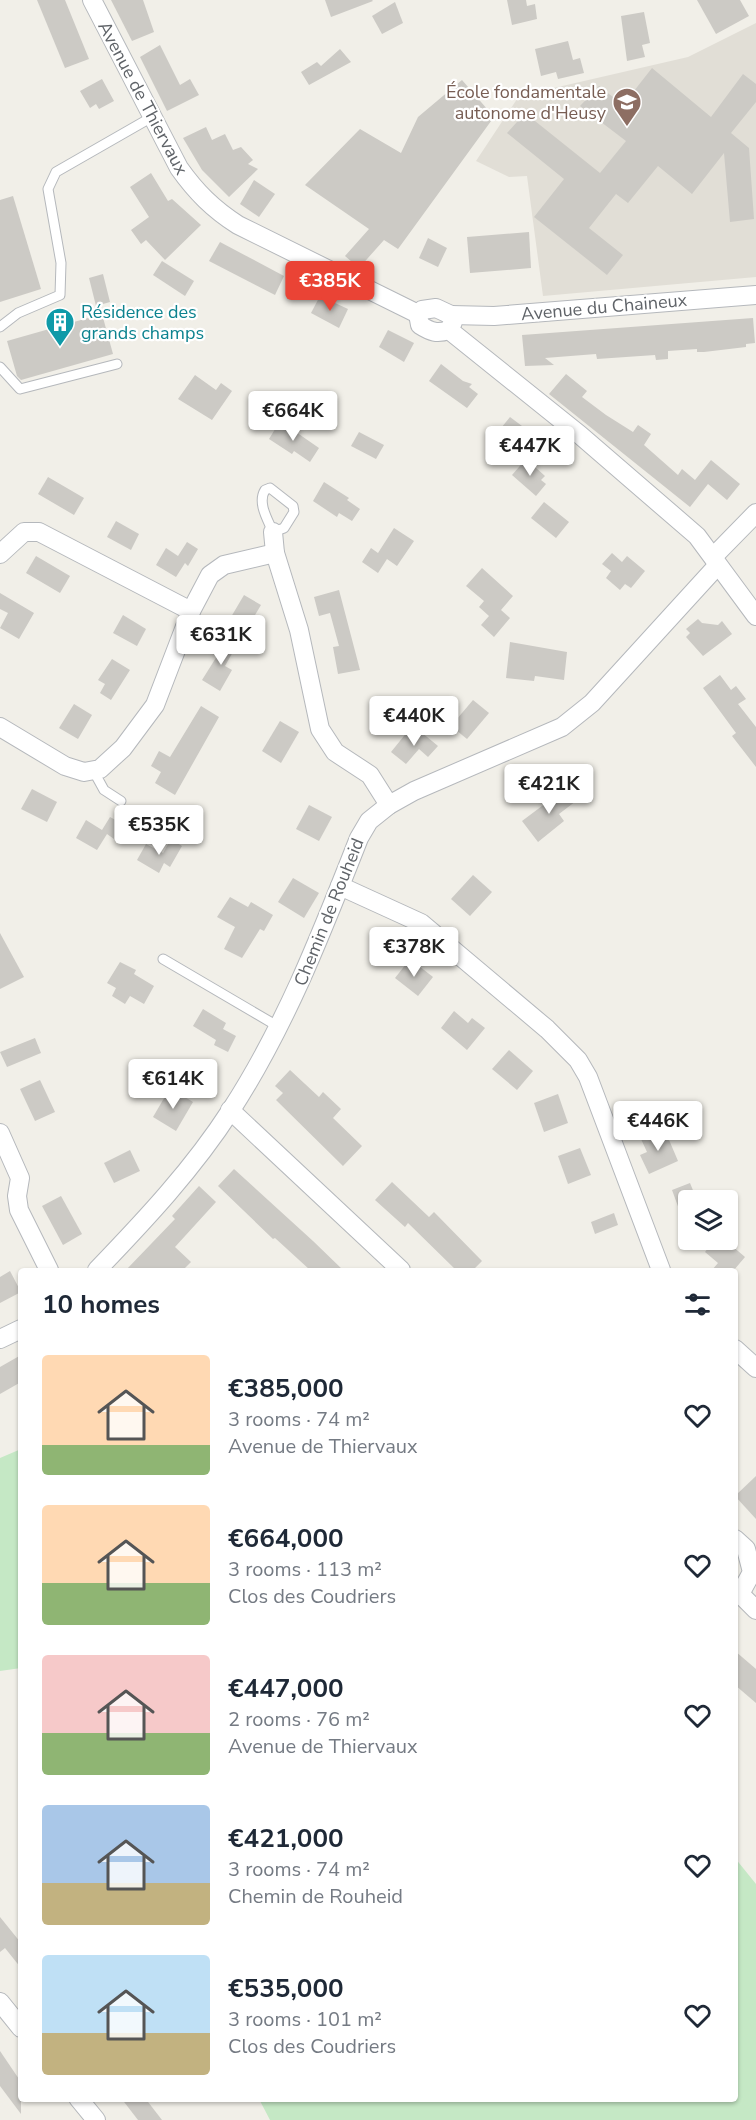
<!DOCTYPE html>
<meta charset="utf-8">
<style>
:root{--surface:#fff;--page:#f2f2f3;--text:#1f2937;--muted:#747a83;--accent:#ea4335}
body{margin:0;font-family:"Nunito Sans",sans-serif;background:var(--page);color:var(--text);height:100vh;display:flex;flex-direction:column;font-size:22px;white-space:nowrap}
*{box-sizing:border-box;margin:0}
p{font-size:20px;color:var(--muted)}
.icon{flex:none;width:33px;height:33px;fill:none;stroke:currentColor;stroke-width:2;stroke-linecap:round;stroke-linejoin:round}
.map{position:relative;flex:1;overflow:hidden}
.side{position:absolute;left:18px;top:1268px;width:720px;height:834px;display:flex;flex-direction:column;background:var(--surface);border-radius:6px;box-shadow:0 2px 4px #0004}
.side>*{flex:none}
.tools{position:absolute;left:678px;top:1190px;display:grid;gap:12px}
.tools a{display:grid;place-items:center;width:60px;height:60px;border-radius:6px;background:var(--surface);box-shadow:0 2px 4px #0004;font-size:30px}
.price{position:absolute;translate:-50% -51px;padding:0 14px;border-radius:6px;background:#fff;color:#222;font-size:20px;line-height:39px;filter:drop-shadow(0 2px 3px #0008)}
.price::after{content:'';position:absolute;left:50%;top:36px;width:18px;height:14px;margin-left:-9px;background:inherit;clip-path:polygon(0 0,100% 0,50% 100%)}
.price.current{background:var(--accent);color:#fff}
ul{padding:0;list-style:none}
li{display:flex;align-items:center;gap:18px;height:150px;padding:0 24px}
li span{display:grid;place-items:center;flex:none;width:168px;height:120px;border-radius:6px;color:#555}
li>.icon{margin-inline-start:auto}
span .icon{width:72px;height:72px;fill:#fffc;stroke-width:1}
li b{font-size:26px}
h2{display:flex;justify-content:space-between;align-items:center;height:72px;padding:0 24px;font-size:26px}
.map>svg:first-child{display:block}
</style>
<div class="map">
<svg width="756" height="2120" viewBox="0 0 756 2120">
<rect width="100%" height="100%" fill="#f1efe8"/>
<polygon fill="#e1ded6" points="756,23 756,277 543,296 527,176 509,177 476,161 519,96 688,57"/>
<g fill="#c5e8c5">
<polygon points="21,1449 21,1668 0,1671 0,1458"/>
<polygon points="735,1858 756,1884 756,2120 270,2120 259,2099 735,2098"/>
</g>
<g fill="#cccac5">
<polygon points="37,0 65,0 89,59 65,68"/>
<polygon points="111,0 143,0 154,32 132,41"/>
<polygon points="325,0 372,0 373,1 331,17"/>
<polygon points="507,0 526,0 527,6 535,4 537,19 512,25"/>
<polygon points="697,0 740,0 749,16 716,34"/>
<polygon points="395,2 403,23 382,34 372,16"/>
<polygon points="644,12 650,43 642,45 645,57 627,61 621,16"/>
<polygon points="568,41 573,60 580,58 584,73 558,79 556,72 541,76 535,49"/>
<polygon points="160,45 180,85 190,79 199,95 167,111 140,57"/>
<polygon points="340,49 351,62 309,85 301,72 317,62 321,66"/>
<polygon points="652,68 711,117 743,74 756,84 756,102 731,133 749,148 754,219 730,222 724,153 692,194 658,166 628,203 616,194 589,228 623,255 607,275 534,217 564,179 507,133 525,113 600,173 626,141 580,106 599,86 623,105"/>
<polygon points="102,79 114,101 99,109 96,104 90,108 80,91"/>
<polygon points="462,80 494,117 398,249 384,240 359,268 345,256 369,229 305,185 360,129 401,153 418,117"/>
<polygon points="206,127 212,140 225,134 233,150 241,147 253,160 248,164 258,169 229,197 202,170 183,138"/>
<polygon points="151,173 168,201 172,199 201,225 165,260 146,240 141,244 131,230 149,217 130,187"/>
<polygon points="254,180 275,194 259,217 240,204"/>
<polygon points="13,196 41,289 0,302 0,200"/>
<polygon points="529,232 531,268 470,273 467,237"/>
<polygon points="428,238 447,248 438,267 419,258"/>
<polygon points="220,242 284,276 275,295 209,261"/>
<polygon points="162,261 194,281 185,296 153,275"/>
<polygon points="103,274 110,302 96,306 89,278"/>
<polygon points="320,296 348,309 339,328 311,313"/>
<polygon points="102,314 113,354 21,380 17,376 7,341"/>
<polygon points="753,318 755,343 746,344 746,347 704,352 697,352 697,349 668,351 668,359 656,360 655,355 597,359 596,354 545,358 554,365 525,366 522,335"/>
<polygon points="388,330 414,343 404,362 379,347"/>
<polygon points="441,364 463,381 472,384 469,387 478,394 467,408 429,381"/>
<polygon points="566,374 587,391 582,397 606,415 633,432 638,425 651,434 644,445 678,475 682,469 695,480 711,460 740,484 727,500 708,484 690,507 549,394"/>
<polygon points="195,375 216,390 221,383 232,391 212,420 178,399"/>
<polygon points="510,417 530,432 516,449 507,442 503,447 493,438"/>
<polygon points="280,421 319,448 310,462 294,451 292,454 269,439"/>
<polygon points="359,432 384,445 376,459 351,446"/>
<polygon points="526,459 545,476 541,480 546,484 536,496 512,475"/>
<polygon points="48,477 84,498 74,515 38,494"/>
<polygon points="324,482 349,498 347,500 360,509 352,521 339,513 337,517 313,501"/>
<polygon points="544,502 569,522 556,538 531,518"/>
<polygon points="116,521 139,534 131,550 107,537"/>
<polygon points="394,528 414,541 397,566 387,559 378,573 362,562 371,548 378,553"/>
<polygon points="187,542 198,549 188,566 185,563 176,577 156,565 166,548 178,556"/>
<polygon points="612,553 622,562 627,556 645,571 631,588 625,584 620,590 606,578 611,571 602,564"/>
<polygon points="36,556 70,576 60,593 26,573"/>
<polygon points="482,568 513,596 501,610 510,618 494,637 481,625 489,616 479,607 484,601 466,586"/>
<polygon points="339,590 360,670 338,674 333,647 339,646 330,613 319,616 314,597"/>
<polygon points="0,593 34,613 19,639 0,628 8,613 0,609"/>
<polygon points="244,595 261,605 248,627 231,617"/>
<polygon points="123,615 146,629 137,646 113,633"/>
<polygon points="698,619 702,623 718,625 722,621 732,634 703,656 686,637 690,633 686,629"/>
<polygon points="229,637 238,643 225,666 232,670 220,691 202,680"/>
<polygon points="510,642 567,652 564,680 535,676 534,681 506,678"/>
<polygon points="112,659 130,670 111,700 100,693 105,684 98,680"/>
<polygon points="720,675 731,690 736,686 746,699 738,704 756,727 756,767 732,736 736,733 703,688"/>
<polygon points="473,700 489,713 467,739 451,726"/>
<polygon points="74,704 92,715 78,739 59,728"/>
<polygon points="201,706 219,717 175,795 155,783 161,772 151,766 159,751 170,757"/>
<polygon points="280,721 299,732 281,763 262,751"/>
<polygon points="408,731 412,736 421,732 438,746 428,757 419,749 406,764 391,752"/>
<polygon points="566,788 576,801 559,814 564,821 538,842 522,821"/>
<polygon points="32,789 57,802 47,822 21,809"/>
<polygon points="309,805 332,817 319,841 296,829"/>
<polygon points="110,817 123,824 114,839 107,834 97,850 76,838 86,820 102,830"/>
<polygon points="171,839 182,846 170,867 164,863 159,873 137,860 146,844 163,853"/>
<polygon points="473,875 492,892 470,916 451,899"/>
<polygon points="293,878 319,893 304,918 278,902"/>
<polygon points="230,897 248,907 251,902 273,915 264,931 260,929 242,958 224,949 235,927 217,917"/>
<polygon points="0,933 24,977 0,989"/>
<polygon points="410,959 433,977 418,996 395,978"/>
<polygon points="120,962 136,970 134,974 154,986 144,1004 130,996 125,1004 112,996 116,988 107,983"/>
<polygon points="203,1009 226,1023 223,1029 236,1036 228,1052 214,1045 216,1040 193,1026"/>
<polygon points="454,1011 468,1023 472,1018 485,1028 467,1050 441,1028"/>
<polygon points="35,1038 41,1053 7,1067 0,1052"/>
<polygon points="509,1050 533,1071 517,1090 492,1069"/>
<polygon points="290,1070 319,1097 323,1092 341,1109 333,1118 362,1146 343,1166 276,1100 283,1093 275,1086"/>
<polygon points="40,1080 55,1112 35,1121 20,1089"/>
<polygon points="170,1088 193,1102 176,1131 153,1117"/>
<polygon points="558,1094 568,1123 544,1132 534,1103"/>
<polygon points="664,1128 678,1161 649,1174 640,1155 647,1152 641,1139"/>
<polygon points="580,1148 591,1175 568,1184 558,1156"/>
<polygon points="130,1150 140,1171 114,1183 104,1163"/>
<polygon points="234,1169 313,1241 343,1270 310,1270 275,1238 273,1239 218,1186"/>
<polygon points="392,1182 429,1217 434,1212 482,1261 473,1270 456,1270 408,1223 405,1227 375,1200"/>
<polygon points="690,1183 697,1200 688,1200 687,1231 672,1190"/>
<polygon points="199,1186 216,1202 175,1247 191,1262 183,1270 126,1270 175,1219 172,1216"/>
<polygon points="61,1196 82,1234 63,1245 42,1206"/>
<polygon points="614,1213 618,1225 595,1234 591,1222"/>
<polygon points="715,1239 724,1239 745,1257 734,1270 712,1270 718,1263 705,1252"/>
<polygon points="10,1271 21,1292 0,1303 0,1277"/>
<polygon points="21,1355 21,1382 0,1394 0,1367"/>
<polygon points="756,1476 756,1519 735,1496"/>
<polygon points="735,1651 756,1669 756,1703 735,1685"/>
<polygon points="0,1917 21,1943 21,1968 5,1948 0,1952"/>
<polygon points="0,2051 21,2082 21,2114 0,2086"/>
<polygon points="121,2098 145,2098 162,2120 138,2120"/>
</g>
<g fill="none" stroke-linecap="round" stroke-linejoin="round">
<g stroke="#b5b8bc" stroke-width="11">
<g id="service">
<polyline points="0,327 18,313 60,295 61,263 48,189 56,172 152,117"/>
<polyline points="0,367 20,389 117,364"/>
<path d="M 270,488 L 293,506 L 294,512 L 284,528 L 273,532 C 268,520 257,503 265,490 Z"/>
<polyline points="93,770 104,790 121,801"/>
<polyline points="163,959 279,1027"/>
</g>
</g>
<g stroke="#b5b8bc" stroke-width="20">
<g id="minor">
<path d="M 92,0 L 179,168 C 196,192 213,209 238,225 L 418,314"/>
<path d="M 436,308 L 451,315 L 453,322 L 449,330 C 437,334 431,332 420,325 L 418,314 L 422,310 Z"/>
<polyline points="451,315 494,316 756,295"/>
<polyline points="449,330 580,435 697,536 756,616"/>
<polyline points="273,532 275,553 299,630 320,729 335,752 370,775 389,805"/>
<polyline points="0,554 24,532 39,532 191,611"/>
<polyline points="713,557 756,513"/>
<polyline points="0,727 65,766 84,772 100,769 123,748 155,705 191,611 210,575 224,565 275,553"/>
<polyline points="340,886 421,923 547,1029 578,1060 588,1077 661,1270"/>
<polyline points="230,1110 401,1270"/>
<polyline points="0,1133 20,1178 17,1196 19,1210 49,1270"/>
<path d="M 97,1270 C 145,1220 193,1169 231,1110 C 286,1025 322,932 359,838 L 369,821 L 389,805 L 414,791 L 562,727 L 592,703 L 717,566"/>
<polyline points="0,1339 21,1329"/>
<polyline points="735,1349 756,1368"/>
<polyline points="735,1539 746,1549 752,1572 740,1594 735,1596"/>
<polyline points="740,1594 756,1610"/>
<polyline points="0,2002 21,2028"/>
<polyline points="78,2098 96,2120"/>
</g>
</g>
<use href="#service" stroke="#fff" stroke-width="9"/>
<use href="#minor" stroke="#fff" stroke-width="18"/>
</g>
<defs>
<g id="school-pin" transform="scale(1.5)"><path d="M0 17L-7.5 6A9.5 9.5 0 1 1 7.5 6Z" fill="#8d6e63" stroke="#fff"/><path d="M0-5L7-2L0 1L-7-2ZM-4 1L0 2.5L4 1V4Q0 6-4 4Z" fill="#fff"/></g>
<g id="building-pin" transform="scale(1.5)"><path d="M0 17L-7.5 6A9.5 9.5 0 1 1 7.5 6Z" fill="#0f9aa8" stroke="#fff"/><path d="M-4-6H4V6H1V3H-1V6H-4ZM-2.5-4.3h1.7v1.8h-1.7ZM.8-4.3h1.7v1.8H.8ZM-2.5-1h1.7V.8h-1.7ZM.8-1h1.7V.8H.8Z" fill="#fff"/></g>
</defs>
<g fill-rule="evenodd">
<use href="#school-pin" x="627" y="102"/>
<use href="#building-pin" x="60" y="322"/>
</g>
<g text-anchor="middle" dominant-baseline="central" stroke-width="4.5" stroke-linejoin="round" paint-order="stroke">
<g font-size="18" fill="#785e54" stroke="#fff" text-anchor="end">
<text x="606" y="92">École fondamentale<tspan x="606" dy="21">autonome d'Heusy</tspan></text>
</g>
<g font-size="18" fill="#5f6368" stroke="#fff">
<text transform="translate(143 98) rotate(62)">Avenue de Thiervaux</text>
<text transform="translate(604 307) rotate(-5)">Avenue du Chaineux</text>
<text transform="translate(329 912) rotate(-68)">Chemin de Rouheid</text>
</g>
<g font-size="18" fill="#0d838f" stroke="#fff" text-anchor="start">
<text x="81" y="312">Résidence des<tspan x="81" dy="21">grands champs</tspan></text>
</g>
</g>
</svg>
<div class="tools">
<a><svg class="icon" aria-label="layers" viewBox="0 0 24 24"><path d="M12 4l9 5-9 5-9-5zM3 14l9 5 9-5"/></svg></a>
</div>
<b class="price current" style="left:330px;top:312px">€385K</b>
<b class="price" style="left:293px;top:442px">€664K</b>
<b class="price" style="left:530px;top:477px">€447K</b>
<b class="price" style="left:221px;top:666px">€631K</b>
<b class="price" style="left:414px;top:747px">€440K</b>
<b class="price" style="left:549px;top:815px">€421K</b>
<b class="price" style="left:159px;top:856px">€535K</b>
<b class="price" style="left:414px;top:978px">€378K</b>
<b class="price" style="left:173px;top:1110px">€614K</b>
<b class="price" style="left:658px;top:1152px">€446K</b>
<section class="side">
<h2>10 homes<svg class="icon" aria-label="filters" viewBox="0 0 24 24"><path d="M4 7h16M4 17h16"/><circle cx="9" cy="7" r="2"/><circle cx="15" cy="17" r="2"/></svg></h2>
<ul>
<li><span style="background:linear-gradient(#ffd9b3 75%,#8fb573 0)"><svg class="icon" aria-label="home" viewBox="0 0 24 24"><path d="M3 11l9-7 9 7M6 9v11h12V9"/></svg></span><div><b>€385,000</b><p>3 rooms · 74 m²</p><p>Avenue de Thiervaux</p></div><svg class="icon" aria-label="heart" viewBox="0 0 24 24"><path d="M12 20l-8-8c-3-5 5-10 8-4 3-6 11-1 8 4z"/></svg></li>
<li><span style="background:linear-gradient(#ffd9b3 65%,#8fb573 0)"><svg class="icon" aria-label="home" viewBox="0 0 24 24"><path d="M3 11l9-7 9 7M6 9v11h12V9"/></svg></span><div><b>€664,000</b><p>3 rooms · 113 m²</p><p>Clos des Coudriers</p></div><svg class="icon" aria-label="heart" viewBox="0 0 24 24"><path d="M12 20l-8-8c-3-5 5-10 8-4 3-6 11-1 8 4z"/></svg></li>
<li><span style="background:linear-gradient(#f6c9c9 65%,#8fb573 0)"><svg class="icon" aria-label="home" viewBox="0 0 24 24"><path d="M3 11l9-7 9 7M6 9v11h12V9"/></svg></span><div><b>€447,000</b><p>2 rooms · 76 m²</p><p>Avenue de Thiervaux</p></div><svg class="icon" aria-label="heart" viewBox="0 0 24 24"><path d="M12 20l-8-8c-3-5 5-10 8-4 3-6 11-1 8 4z"/></svg></li>
<li><span style="background:linear-gradient(#a9c7e8 65%,#c2b280 0)"><svg class="icon" aria-label="home" viewBox="0 0 24 24"><path d="M3 11l9-7 9 7M6 9v11h12V9"/></svg></span><div><b>€421,000</b><p>3 rooms · 74 m²</p><p>Chemin de Rouheid</p></div><svg class="icon" aria-label="heart" viewBox="0 0 24 24"><path d="M12 20l-8-8c-3-5 5-10 8-4 3-6 11-1 8 4z"/></svg></li>
<li><span style="background:linear-gradient(#bfe0f5 65%,#c2b280 0)"><svg class="icon" aria-label="home" viewBox="0 0 24 24"><path d="M3 11l9-7 9 7M6 9v11h12V9"/></svg></span><div><b>€535,000</b><p>3 rooms · 101 m²</p><p>Clos des Coudriers</p></div><svg class="icon" aria-label="heart" viewBox="0 0 24 24"><path d="M12 20l-8-8c-3-5 5-10 8-4 3-6 11-1 8 4z"/></svg></li>
</ul>
</section>
</div>
